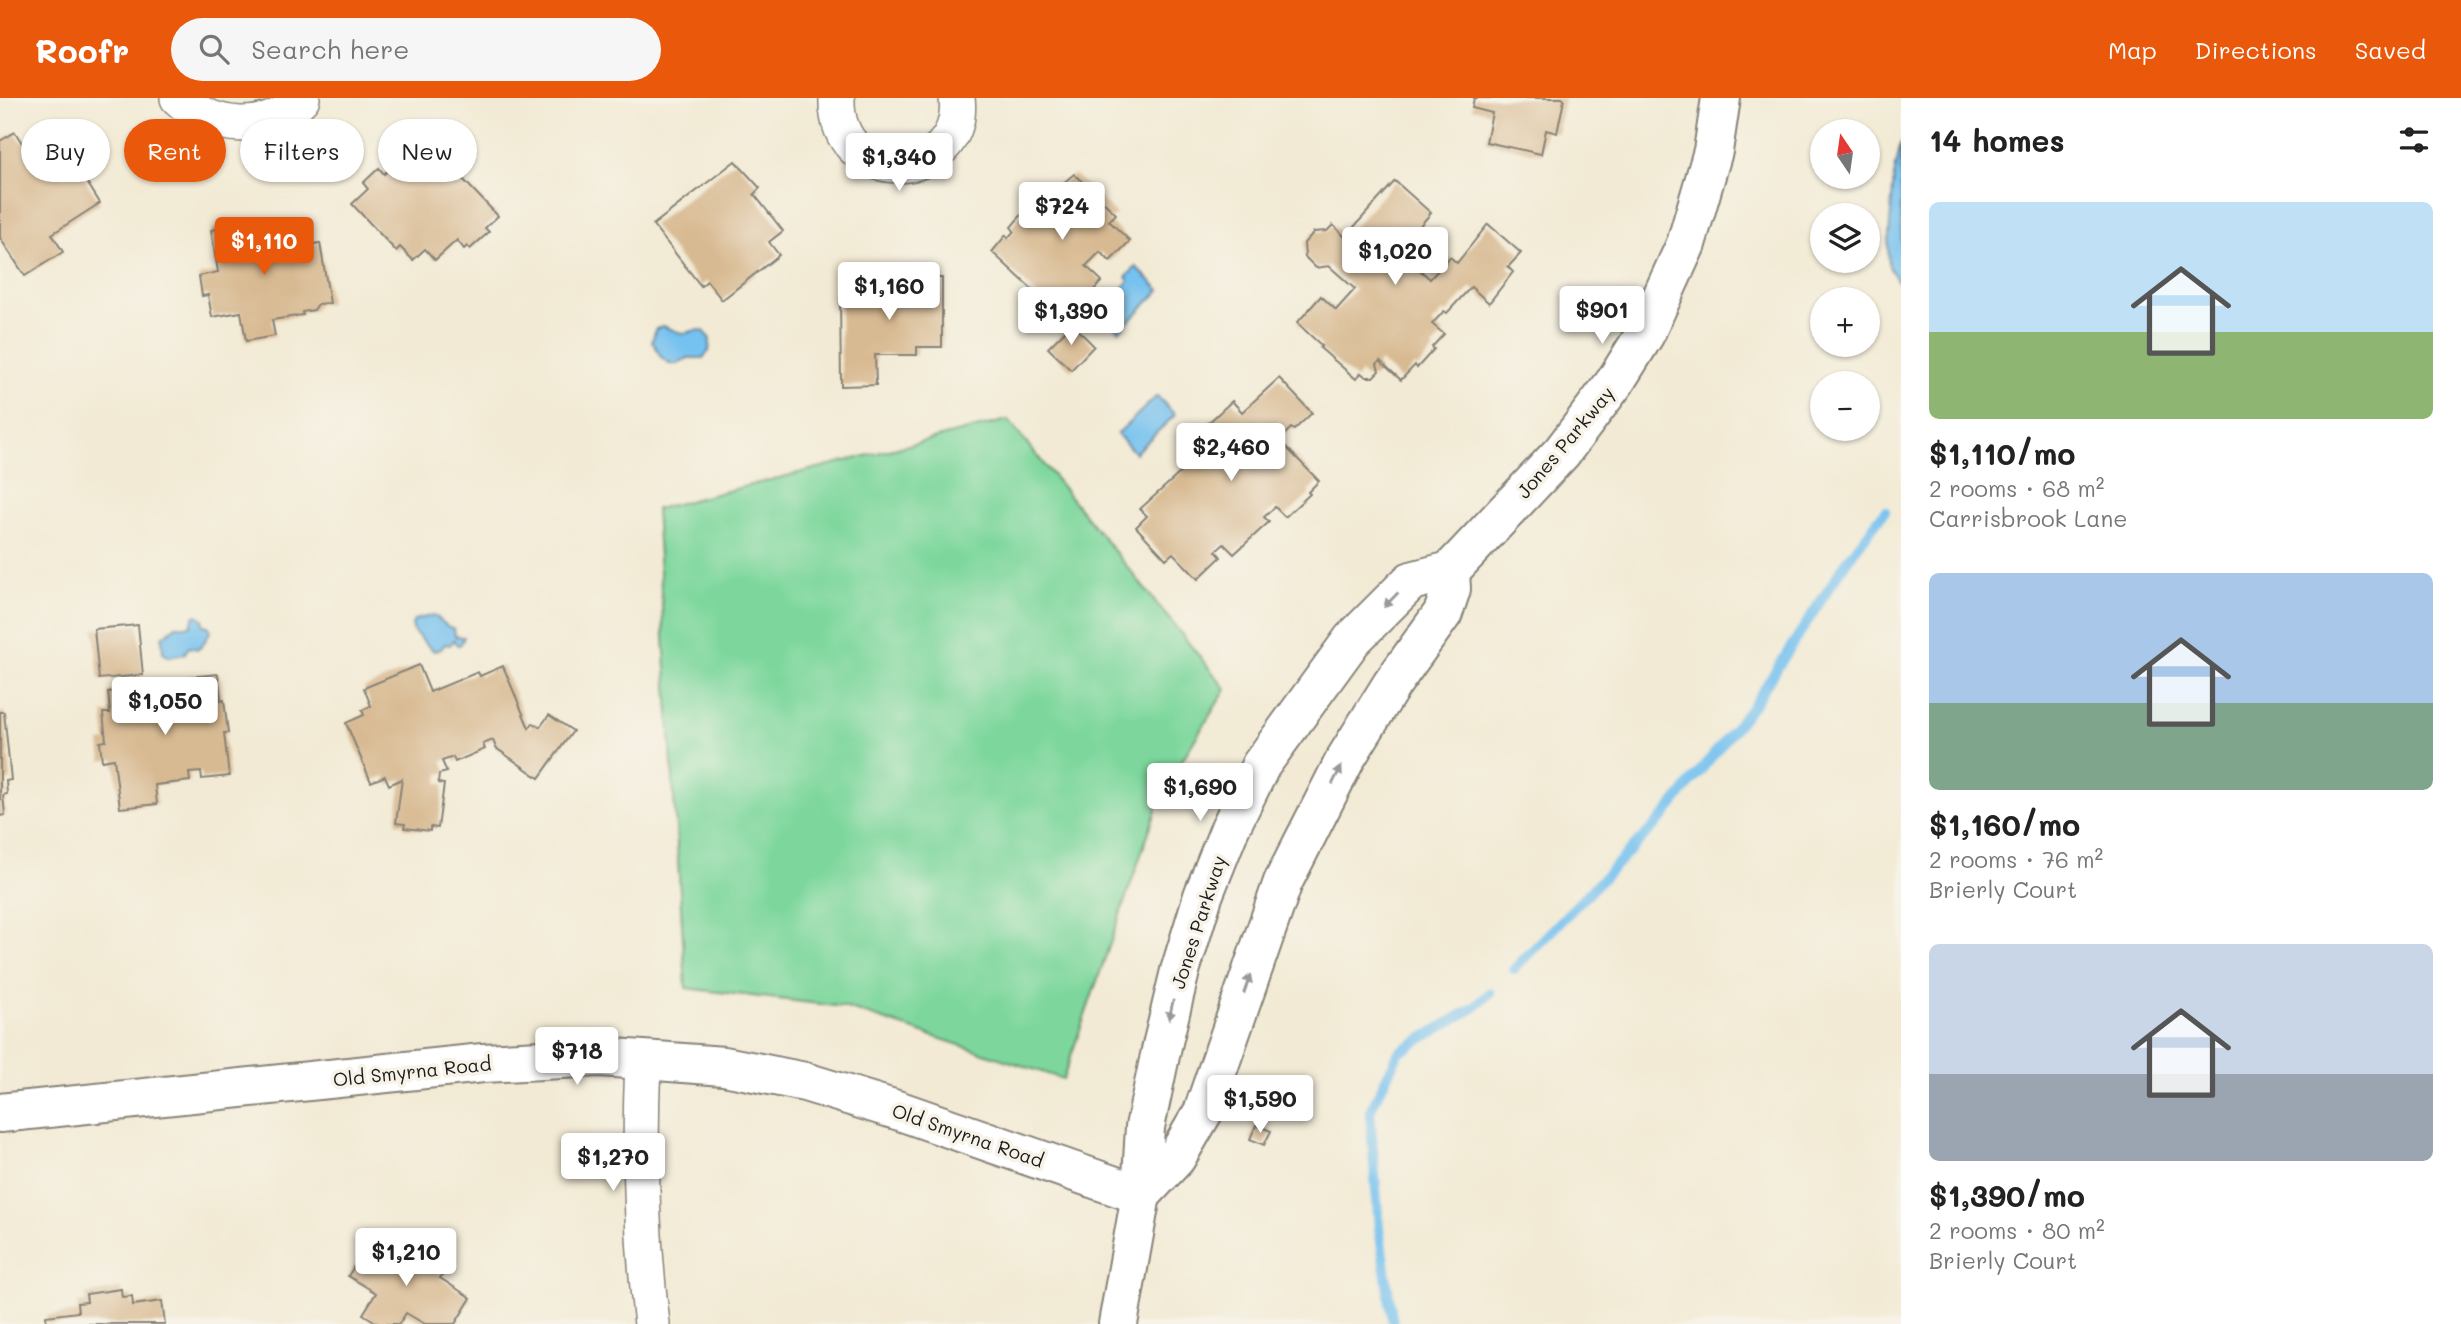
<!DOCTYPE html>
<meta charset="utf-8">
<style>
:root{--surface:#fff;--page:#f6f6f6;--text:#222;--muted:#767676;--accent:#ea580c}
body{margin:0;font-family:Mali,sans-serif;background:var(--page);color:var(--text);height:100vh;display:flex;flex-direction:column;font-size:26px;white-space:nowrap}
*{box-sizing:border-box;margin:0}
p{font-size:23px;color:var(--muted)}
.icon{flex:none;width:38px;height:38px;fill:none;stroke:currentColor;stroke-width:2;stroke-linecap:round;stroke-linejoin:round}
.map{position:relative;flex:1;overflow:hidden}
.drawer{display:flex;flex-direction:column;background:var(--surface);width:560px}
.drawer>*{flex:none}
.guide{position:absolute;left:21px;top:21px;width:665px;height:63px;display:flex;gap:14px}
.needle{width:46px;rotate:347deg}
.tools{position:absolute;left:1810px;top:21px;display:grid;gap:14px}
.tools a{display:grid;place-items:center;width:70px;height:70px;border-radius:50%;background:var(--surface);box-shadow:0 2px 5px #0004;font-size:35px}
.price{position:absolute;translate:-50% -60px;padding:0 16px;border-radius:7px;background:#fff;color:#222;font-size:23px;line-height:46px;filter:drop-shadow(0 2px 4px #0008)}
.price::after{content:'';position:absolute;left:50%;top:42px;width:21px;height:16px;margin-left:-10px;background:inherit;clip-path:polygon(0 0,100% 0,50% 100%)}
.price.selected{background:var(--accent);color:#fff}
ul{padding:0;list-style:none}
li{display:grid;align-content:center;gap:14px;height:371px;padding:0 28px}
li span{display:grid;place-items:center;height:217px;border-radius:10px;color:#555}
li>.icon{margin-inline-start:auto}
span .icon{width:126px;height:126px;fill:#fffc;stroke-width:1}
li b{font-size:30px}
h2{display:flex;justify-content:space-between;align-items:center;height:84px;padding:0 28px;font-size:30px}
.chip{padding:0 24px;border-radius:32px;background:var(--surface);box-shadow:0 2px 5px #0004;font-size:24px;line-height:63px}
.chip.selected{background:var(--accent);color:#fff}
header{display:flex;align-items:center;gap:42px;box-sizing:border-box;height:98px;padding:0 35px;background:var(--accent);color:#fff}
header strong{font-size:33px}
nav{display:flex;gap:38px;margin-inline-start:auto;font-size:24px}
.search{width:490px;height:63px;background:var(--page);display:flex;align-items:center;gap:18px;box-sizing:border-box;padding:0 24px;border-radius:38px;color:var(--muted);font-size:26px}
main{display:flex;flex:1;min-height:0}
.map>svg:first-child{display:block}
</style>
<header>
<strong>Roofr</strong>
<div class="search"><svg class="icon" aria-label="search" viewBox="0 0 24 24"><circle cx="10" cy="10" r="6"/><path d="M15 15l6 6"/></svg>Search here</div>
<nav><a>Map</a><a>Directions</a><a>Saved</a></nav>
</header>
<main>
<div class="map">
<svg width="1901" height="1226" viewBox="0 0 1901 1226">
<rect width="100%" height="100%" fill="#f7f3e8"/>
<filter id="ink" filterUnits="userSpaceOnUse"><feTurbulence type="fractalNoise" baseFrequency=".0143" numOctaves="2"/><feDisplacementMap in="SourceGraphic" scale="14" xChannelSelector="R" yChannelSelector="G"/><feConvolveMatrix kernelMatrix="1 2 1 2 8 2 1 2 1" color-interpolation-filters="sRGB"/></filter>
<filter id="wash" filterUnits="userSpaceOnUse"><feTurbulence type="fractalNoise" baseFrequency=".00686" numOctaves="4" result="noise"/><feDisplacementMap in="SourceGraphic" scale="28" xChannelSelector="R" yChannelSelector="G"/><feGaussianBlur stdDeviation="1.57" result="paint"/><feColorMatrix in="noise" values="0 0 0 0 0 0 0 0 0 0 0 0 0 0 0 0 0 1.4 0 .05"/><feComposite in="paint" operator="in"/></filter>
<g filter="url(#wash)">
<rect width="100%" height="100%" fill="#f2ead4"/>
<polygon fill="#7dd79c" stroke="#4c7a5c" stroke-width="2" points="1008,322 1226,591 1163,693 1063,981 844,909 686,890 656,411"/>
<g fill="#75c1ef" stroke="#486e86" stroke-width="2">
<polygon points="1901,44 1901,188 1889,169 1888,149 1894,78"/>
<polygon points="1136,169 1160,192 1119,233 1102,216 1098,220 1092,214 1099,207 1103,210 1129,183 1126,179"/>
<polygon points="663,228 683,236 696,232 704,233 710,241 709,253 703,260 688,260 677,266 669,265 661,259 652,243 656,231"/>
<polygon points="1157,298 1175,317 1135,355 1117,336"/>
<polygon points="197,517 203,521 203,527 208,528 211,532 202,548 198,551 189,549 184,556 170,559 163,555 162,539 176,528 190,528 194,519"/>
<path d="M 434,517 L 447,528 L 454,531 L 455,538 L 464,539 L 460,547 L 457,547 L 454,542 L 450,547 L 445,546 L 441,551 L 435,553 C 427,550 422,540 414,534 L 412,527 L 414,522 Z"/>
</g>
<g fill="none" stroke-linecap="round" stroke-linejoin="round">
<g stroke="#75c1ef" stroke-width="10">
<polyline points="1514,871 1665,717 1754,606 1846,464 1885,413"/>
<polyline points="1393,1226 1379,1130 1370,1013 1399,954 1475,909 1490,895"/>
</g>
</g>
<g id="blocks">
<g fill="#d8ba92">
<polygon points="1474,0 1563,0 1564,2 1557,35 1546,32 1541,56 1486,44 1492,15 1472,10"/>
<polygon points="15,34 22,45 39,34 58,63 55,65 64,79 78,70 100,105 52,136 63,154 25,178 0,140 0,43"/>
<polygon points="425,43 440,60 442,58 459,80 460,78 498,118 485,130 489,134 470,151 467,148 464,151 457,142 435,162 425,151 413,162 400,149 396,153 352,106 368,91 363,85 379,70 384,76 400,62 402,64"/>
<polygon points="735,63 760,90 754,96 783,133 769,144 779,157 722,202 707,183 701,188 653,127"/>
<polygon points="1074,76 1116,116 1109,123 1130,143 1110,163 1100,154 1086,168 1102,183 1080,207 1067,194 1057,205 1050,203 1048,206 992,154 1006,137 1008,140 1014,133 1011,129 1038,97 1043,102"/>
<polygon points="1395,83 1431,115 1411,138 1416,142 1409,150 1412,154 1412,165 1430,181 1450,159 1457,165 1488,126 1521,155 1508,169 1513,174 1489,205 1471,189 1447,215 1444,213 1432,226 1444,236 1432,249 1434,251 1417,270 1415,267 1401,282 1380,263 1377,266 1379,273 1373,279 1366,279 1361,275 1356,281 1320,250 1322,248 1297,225 1321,198 1336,212 1355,191 1329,168 1316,170 1305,159 1304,145 1314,134 1327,133 1333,127 1345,139"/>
<polygon points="252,125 253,131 285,125 288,145 306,142 307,147 320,145 330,205 318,206 314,212 302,214 303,217 272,222 275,238 246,243 241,214 212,219 208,197 202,198 199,178 218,174 211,132"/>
<polygon points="910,168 910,176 930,176 930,180 942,180 942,249 917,249 917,257 875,257 876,287 841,288 840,198 869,198 869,177 889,177 889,169"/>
<polygon points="1072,226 1094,248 1071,272 1048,250"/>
<polygon points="1279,280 1312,315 1294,332 1291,330 1268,353 1274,358 1285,348 1319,383 1308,394 1310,396 1285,419 1275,409 1264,419 1269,424 1234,456 1224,446 1216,453 1221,459 1198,481 1173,455 1166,461 1136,429 1147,418 1140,411 1212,346 1213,335 1206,327 1232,303 1242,314"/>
<polygon points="138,527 143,577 99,581 94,531"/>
<polygon points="419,567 430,594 478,574 480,578 503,568 529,630 533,625 540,629 549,617 573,633 539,680 496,650 493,642 483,646 485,651 455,664 453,659 442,663 447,674 439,676 438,685 444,686 438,730 430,729 430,733 404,730 405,726 396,725 402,681 389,687 385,678 371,684 346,625 364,617 362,612 371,608 364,590"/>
<polygon points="218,576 221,603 224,602 228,635 224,635 229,678 202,681 201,674 189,675 190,683 155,687 157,706 120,710 114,661 102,663 100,644 106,643 103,615 110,615 108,594 190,585 189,579"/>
<polygon points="0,614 4,614 11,682 6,683 7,696 3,697 5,717 0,718"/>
<polygon points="1256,1027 1271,1033 1264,1047 1250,1041"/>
<polygon points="373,1139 393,1151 394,1148 442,1177 440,1180 471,1200 455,1226 425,1226 406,1215 399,1226 379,1226 363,1216 376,1195 348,1178"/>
<polygon points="121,1191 122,1199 132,1198 133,1207 162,1203 165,1226 47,1226 46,1218 78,1214 77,1205 87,1204 86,1196"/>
</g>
</g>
</g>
<g filter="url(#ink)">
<use href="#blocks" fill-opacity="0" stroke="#878378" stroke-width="2"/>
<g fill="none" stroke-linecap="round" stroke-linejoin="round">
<g stroke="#878378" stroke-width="38">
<g id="minor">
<path d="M 178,0 C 212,32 269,37 302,0"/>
<path d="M 837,0 C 834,93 967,85 957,0"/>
<path d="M 643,962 C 639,1051 641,1137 652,1226"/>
</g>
</g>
<g stroke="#878378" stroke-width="42">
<g id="tertiary">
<polyline points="0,1015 483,965 600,959 643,962 724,968 805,984 900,1013 1141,1097"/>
<polyline points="1141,1097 1176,1060 1203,1014 1283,784 1346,660 1392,586 1443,515 1451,491 1450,473"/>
<polyline points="1118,1226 1141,1097 1145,1029 1162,948 1180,873 1203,798 1230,730 1261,667 1352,542 1411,483 1450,473 1562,354 1615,284 1645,236 1686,146 1713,53 1721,0"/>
</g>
</g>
<use href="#minor" stroke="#fff" stroke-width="35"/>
<use href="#tertiary" stroke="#fff" stroke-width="38"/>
</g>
<defs><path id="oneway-solid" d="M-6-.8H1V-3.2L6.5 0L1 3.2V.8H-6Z" transform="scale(1.75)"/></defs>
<g fill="#999">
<use href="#oneway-solid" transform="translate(1391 502) rotate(134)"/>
<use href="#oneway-solid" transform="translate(1337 677) rotate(-63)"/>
<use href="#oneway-solid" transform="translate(1247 886) rotate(-71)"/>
<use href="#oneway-solid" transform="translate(1171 912) rotate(103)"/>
</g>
</g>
<g text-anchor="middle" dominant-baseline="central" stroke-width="7" stroke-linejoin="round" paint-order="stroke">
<g font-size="19" fill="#1c1c1c" stroke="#f7f3e8">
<text transform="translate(1565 344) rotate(-50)">Jones Parkway</text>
<text transform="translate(1198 824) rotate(-72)">Jones Parkway</text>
<text transform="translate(412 973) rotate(-6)">Old Smyrna Road</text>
<text transform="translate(968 1037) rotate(19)">Old Smyrna Road</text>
</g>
</g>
</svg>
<div class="tools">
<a><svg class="needle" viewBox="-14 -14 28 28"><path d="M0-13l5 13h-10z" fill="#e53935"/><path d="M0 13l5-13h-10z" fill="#767676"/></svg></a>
<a><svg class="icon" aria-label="layers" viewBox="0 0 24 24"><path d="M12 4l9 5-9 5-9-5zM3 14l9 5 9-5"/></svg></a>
<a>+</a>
<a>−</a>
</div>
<b class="price" style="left:899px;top:95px">$1,340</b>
<b class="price" style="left:1062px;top:144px">$724</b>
<b class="price selected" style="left:264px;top:179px">$1,110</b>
<b class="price" style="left:1395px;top:189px">$1,020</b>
<b class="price" style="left:889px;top:224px">$1,160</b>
<b class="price" style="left:1602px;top:248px">$901</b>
<b class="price" style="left:1071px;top:249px">$1,390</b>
<b class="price" style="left:1231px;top:385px">$2,460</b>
<b class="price" style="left:165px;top:639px">$1,050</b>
<b class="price" style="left:1200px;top:725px">$1,690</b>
<b class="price" style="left:577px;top:989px">$718</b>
<b class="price" style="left:1260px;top:1037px">$1,590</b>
<b class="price" style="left:613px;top:1095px">$1,270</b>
<b class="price" style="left:406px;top:1190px">$1,210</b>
<div class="guide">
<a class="chip">Buy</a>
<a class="chip selected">Rent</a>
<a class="chip">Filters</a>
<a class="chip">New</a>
</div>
</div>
<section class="drawer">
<h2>14 homes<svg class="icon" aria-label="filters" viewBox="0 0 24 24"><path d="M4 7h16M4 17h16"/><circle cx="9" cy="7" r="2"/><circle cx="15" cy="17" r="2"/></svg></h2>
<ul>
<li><span style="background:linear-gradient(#bfe0f5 60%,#8fb573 0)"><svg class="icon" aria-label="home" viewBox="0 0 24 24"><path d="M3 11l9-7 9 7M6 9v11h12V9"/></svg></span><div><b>$1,110/mo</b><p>2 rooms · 68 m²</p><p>Carrisbrook Lane</p></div></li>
<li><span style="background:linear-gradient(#a9c7e8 60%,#7fa58c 0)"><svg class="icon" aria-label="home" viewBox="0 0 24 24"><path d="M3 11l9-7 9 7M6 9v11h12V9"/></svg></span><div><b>$1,160/mo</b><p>2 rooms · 76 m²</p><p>Brierly Court</p></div></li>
<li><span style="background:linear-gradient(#c9d6e8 60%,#9aa5b1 0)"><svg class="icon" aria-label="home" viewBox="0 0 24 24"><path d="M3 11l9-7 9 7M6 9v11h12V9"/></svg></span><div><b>$1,390/mo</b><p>2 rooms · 80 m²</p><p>Brierly Court</p></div></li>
</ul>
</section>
</main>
